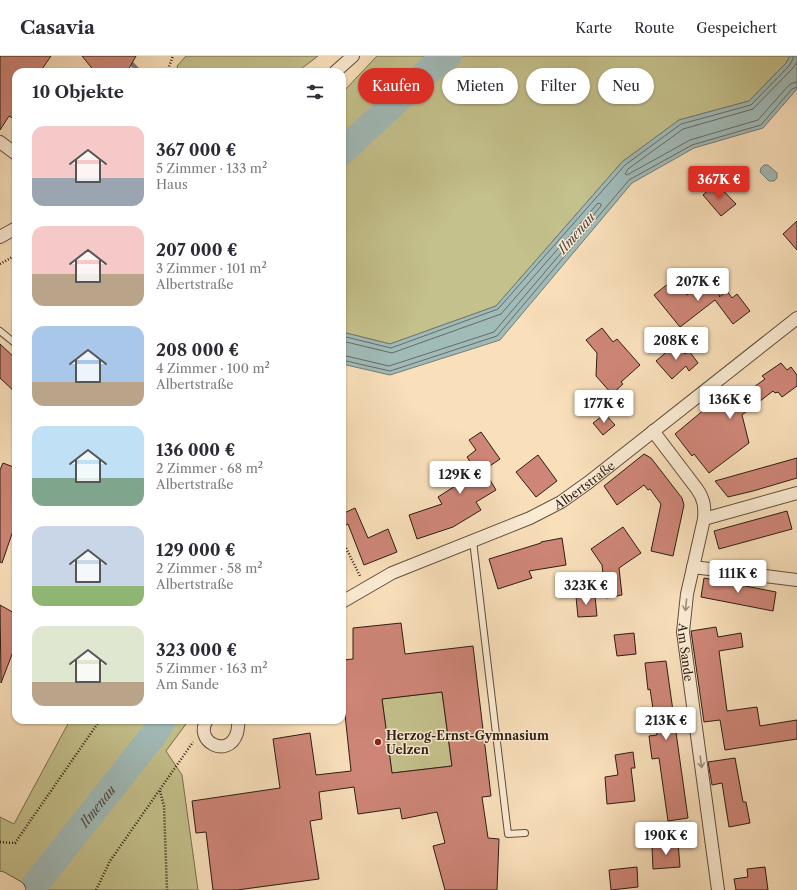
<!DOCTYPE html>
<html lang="de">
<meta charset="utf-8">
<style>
:root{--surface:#fff;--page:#f7f7f7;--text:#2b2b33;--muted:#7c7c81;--line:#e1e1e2;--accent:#d93025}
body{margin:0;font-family:"Libre Caslon Text",serif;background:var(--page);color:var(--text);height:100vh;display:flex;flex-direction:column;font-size:15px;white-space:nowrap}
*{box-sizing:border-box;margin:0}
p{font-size:13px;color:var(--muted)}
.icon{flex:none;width:22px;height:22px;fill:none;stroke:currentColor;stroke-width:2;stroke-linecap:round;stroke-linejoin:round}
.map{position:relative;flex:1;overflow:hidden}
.sheet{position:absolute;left:12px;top:12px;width:334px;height:656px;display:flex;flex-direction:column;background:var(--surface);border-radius:12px;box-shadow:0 1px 3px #0004}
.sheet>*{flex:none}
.top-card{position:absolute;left:358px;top:12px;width:379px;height:36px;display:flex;gap:8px}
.price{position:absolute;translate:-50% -34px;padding:0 9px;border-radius:4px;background:#fff;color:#222;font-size:13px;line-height:26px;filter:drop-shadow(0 1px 2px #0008)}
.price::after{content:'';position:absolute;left:50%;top:24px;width:12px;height:9px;margin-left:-6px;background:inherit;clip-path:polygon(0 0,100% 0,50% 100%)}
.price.selected{background:var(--accent);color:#fff}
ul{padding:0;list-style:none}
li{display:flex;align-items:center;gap:12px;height:100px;padding:0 20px}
li span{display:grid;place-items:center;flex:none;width:112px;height:80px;border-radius:12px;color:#555}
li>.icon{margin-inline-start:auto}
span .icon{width:48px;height:48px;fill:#fffc;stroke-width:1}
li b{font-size:17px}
h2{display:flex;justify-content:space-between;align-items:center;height:48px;padding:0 20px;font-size:17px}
.chip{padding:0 14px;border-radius:18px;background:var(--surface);box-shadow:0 1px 3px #0004;font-size:14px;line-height:36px}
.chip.selected{background:var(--accent);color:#fff}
header{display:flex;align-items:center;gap:24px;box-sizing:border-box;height:56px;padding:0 20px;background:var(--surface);border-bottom:1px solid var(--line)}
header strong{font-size:19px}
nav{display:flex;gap:22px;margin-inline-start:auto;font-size:14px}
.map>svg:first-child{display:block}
</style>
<header>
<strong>Casavia</strong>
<nav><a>Karte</a><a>Route</a><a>Gespeichert</a></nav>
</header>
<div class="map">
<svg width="797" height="834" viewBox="0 0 797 834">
<rect width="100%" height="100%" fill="#f9e0bb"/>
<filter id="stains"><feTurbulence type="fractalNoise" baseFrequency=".005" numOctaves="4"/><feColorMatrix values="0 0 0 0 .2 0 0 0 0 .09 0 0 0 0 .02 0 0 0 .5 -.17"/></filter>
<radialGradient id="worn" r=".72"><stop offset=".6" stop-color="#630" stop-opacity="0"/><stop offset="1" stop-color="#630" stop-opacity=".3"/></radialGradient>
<g fill="#c4c18c" stroke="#786f50">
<polygon points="186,0 318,0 297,16 179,16 177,10"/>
<polygon points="377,0 790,0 786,7 749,45 679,64 622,106 496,250 390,288 342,276 342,37"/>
<polygon points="442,636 452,710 392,717 382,643"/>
<polygon points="70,664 189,664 166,695 182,719 198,834 0,834 0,761 14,768"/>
</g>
<g fill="#a1bbb9" stroke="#727c77">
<polygon points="790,0 797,0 797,33 763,72 694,92 632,127 500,284 390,319 342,308 342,276 390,288 496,250 622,106 679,64 749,45 786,7"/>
<polygon points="764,109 768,109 777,117 777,122 774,125 769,125 760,116 761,112"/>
</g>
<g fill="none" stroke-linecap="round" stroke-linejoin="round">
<g stroke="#666c66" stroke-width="1">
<polyline points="797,6 792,13 753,53 683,73 628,113 625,118 627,119 690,84 758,64 789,29 793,27 797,26"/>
<polyline points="342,280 391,292 498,253 625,109 681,68 751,49 789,10 793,3 793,0"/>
<polyline points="342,285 392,297 501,258 598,147 601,148 601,150 494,276 389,310 342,299"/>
<polyline points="342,304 390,315 497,280 629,124 692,89 761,69 792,33 797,31"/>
</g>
<polyline stroke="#727c77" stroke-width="4.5" points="132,8 140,16"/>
<g stroke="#a1bbb9" stroke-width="27">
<polyline points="342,96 437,7 448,0"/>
<path id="s1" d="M 31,834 L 155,677 L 163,664"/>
</g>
</g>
<g fill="#cf8678" stroke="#2c1d14" fill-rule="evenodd">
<polygon points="0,0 51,0 40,16 16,16 16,64 9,60 0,74"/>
<polygon points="82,0 136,0 127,16 95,16"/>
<polygon points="716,127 736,148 721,160 703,139"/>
<polygon points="797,165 797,194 783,178"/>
<polygon points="674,223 687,239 707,223 720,240 719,241 727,235 732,242 737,238 750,255 733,268 715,244 680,271 654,239"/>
<polygon points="602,272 613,286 617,283 640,309 621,326 623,328 612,338 596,320 597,297 586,284"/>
<polygon points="0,288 16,303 16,337 0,322"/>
<polygon points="676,288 685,298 689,295 698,307 689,315 686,310 672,323 656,305"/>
<polygon points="781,307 787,314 791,311 797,319 797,330 782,341 778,336 775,337 773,335 742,359 749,387 709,417 694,398 692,400 675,378 705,353 704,351 720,338 729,349 765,323 762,320"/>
<polygon points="605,358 615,369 603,379 593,367"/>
<polygon points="481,376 500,403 484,414 496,434 476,446 481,454 453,471 417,483 409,459 442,448 438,441 477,416 467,401 476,394 469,384"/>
<polygon points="644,398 651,402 682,442 684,449 673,500 651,495 661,448 650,433 648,434 644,429 617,449 604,430"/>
<polygon points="538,399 557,425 536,441 516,416"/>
<polygon points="797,402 797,422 753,435 728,441 715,425"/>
<polygon points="3,407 16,412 16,466 2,507 0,506 0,414"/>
<polygon points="355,452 368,482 388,473 397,496 364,509 348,468 342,471 342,458"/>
<polygon points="787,455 792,473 719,493 714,475"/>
<polygon points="623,471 641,497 619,512 622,539 606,542 602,509 591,493"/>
<polygon points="562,482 566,509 529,515 532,522 498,533 489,503 541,487 541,486"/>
<polygon points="704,522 776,536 773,555 701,541"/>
<polygon points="595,540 597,560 578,561 576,541"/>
<polygon points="0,549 16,558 16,588 1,627"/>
<path d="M 401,567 L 405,598 L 473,590 L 491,740 L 482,741 L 488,782 L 499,783 L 497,834 L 445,834 L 433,790 L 445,787 L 437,756 L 402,763 L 400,752 L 358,758 L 354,731 L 319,736 L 322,763 L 310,765 L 319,823 L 237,834 L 213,834 L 206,776 L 196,777 L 192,745 L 280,732 L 273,683 L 310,677 L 316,719 L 351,715 L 342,630 L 342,604 L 353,603 L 353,572 ZM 442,636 L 452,710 L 392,717 L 382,643 Z"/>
<polygon points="716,571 718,581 741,577 743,591 719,595 727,655 757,651 760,670 797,664 797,683 725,694 720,664 704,666 691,575"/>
<polygon points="634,577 636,598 617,600 614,579"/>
<polygon points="666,605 688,762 668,765 659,702 652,703 649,680 657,679 650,633 648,634 645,607"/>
<polygon points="633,696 635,712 631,712 635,745 607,748 605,721 618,719 615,699"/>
<polygon points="735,702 743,746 746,746 750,767 729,771 722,727 712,729 708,706"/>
<polygon points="678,786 680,811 653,813 652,791 656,790 656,787"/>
<polygon points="637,811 638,831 611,834 609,814"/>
<polygon points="765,811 768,834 736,834 734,823 748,821 747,813"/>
</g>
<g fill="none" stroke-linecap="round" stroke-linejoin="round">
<g stroke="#5f4e3e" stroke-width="8">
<g id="service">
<polyline points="0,275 16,288"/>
<polyline points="473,485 508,778 525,777"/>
</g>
</g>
<g stroke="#5f4e3e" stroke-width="14">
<g id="minor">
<polyline points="335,16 353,0"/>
<polyline points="0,86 16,98"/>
<polyline points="0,181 16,172"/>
<path id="s2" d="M 653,375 L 697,433 C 704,443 705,451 704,463 L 687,538 L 683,576 L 718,834"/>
<polyline points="704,463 797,437"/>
<polyline points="693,511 797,524"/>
<path id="s3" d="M 342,546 L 392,517 L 530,462 L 561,446 L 589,426 L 797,262"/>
<path d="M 207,664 C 193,685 228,704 237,677 C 238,673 238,668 239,664"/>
</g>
</g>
<g stroke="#2c1d14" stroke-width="20">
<polyline id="primary" points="0,825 16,834"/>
</g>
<g stroke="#2c1d14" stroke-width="2.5" stroke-dasharray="1 2" stroke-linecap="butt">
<polyline points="167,16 173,0"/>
<polyline points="0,208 16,199"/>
<polyline points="342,484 360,520"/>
<polyline points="160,735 164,750 167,834"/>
<polyline points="0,786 15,787 100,664"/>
<polyline points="96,834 110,805 193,686"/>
</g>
<use href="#service" stroke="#fbebd3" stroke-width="6"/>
<use href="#minor" stroke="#fbebd3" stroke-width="12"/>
<use href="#primary" stroke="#f9e0bb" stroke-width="19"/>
</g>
<defs><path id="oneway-shaft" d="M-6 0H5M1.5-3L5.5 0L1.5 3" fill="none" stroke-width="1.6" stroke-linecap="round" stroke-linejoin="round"/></defs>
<g stroke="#9e8e7d">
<use href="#oneway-shaft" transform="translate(686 549) rotate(96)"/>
<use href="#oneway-shaft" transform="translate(701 706) rotate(82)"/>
</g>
<circle fill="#8f2418" stroke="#fbebd3" stroke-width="1.5" cx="378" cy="686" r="4"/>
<g text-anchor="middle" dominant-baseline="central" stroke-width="3" stroke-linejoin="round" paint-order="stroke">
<g font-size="12" fill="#2c1d14" stroke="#fbebd3">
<text stroke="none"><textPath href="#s3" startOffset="270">Albertstraße</textPath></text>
<text stroke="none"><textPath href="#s2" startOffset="240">Am Sande</textPath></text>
</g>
<g font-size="12" font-weight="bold" fill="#2c1d14" stroke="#fbebd3" text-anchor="start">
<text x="386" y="679">Herzog-Ernst-Gymnasium<tspan x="386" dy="14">Uelzen</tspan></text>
</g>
<g font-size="13" font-style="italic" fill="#4f4c46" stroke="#fbebd3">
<text transform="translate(576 177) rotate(-49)">Ilmenau</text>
<text stroke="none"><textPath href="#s1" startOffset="107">Ilmenau</textPath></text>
</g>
</g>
<rect width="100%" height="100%" filter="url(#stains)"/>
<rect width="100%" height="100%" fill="url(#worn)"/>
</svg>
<b class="price selected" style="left:719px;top:144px">367K €</b>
<b class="price" style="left:698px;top:246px">207K €</b>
<b class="price" style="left:676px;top:305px">208K €</b>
<b class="price" style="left:730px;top:364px">136K €</b>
<b class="price" style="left:604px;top:368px">177K €</b>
<b class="price" style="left:460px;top:439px">129K €</b>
<b class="price" style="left:738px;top:538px">111K €</b>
<b class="price" style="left:586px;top:550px">323K €</b>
<b class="price" style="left:666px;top:685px">213K €</b>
<b class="price" style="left:666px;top:800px">190K €</b>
<div class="top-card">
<a class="chip selected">Kaufen</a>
<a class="chip">Mieten</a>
<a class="chip">Filter</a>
<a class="chip">Neu</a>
</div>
<section class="sheet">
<h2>10 Objekte<svg class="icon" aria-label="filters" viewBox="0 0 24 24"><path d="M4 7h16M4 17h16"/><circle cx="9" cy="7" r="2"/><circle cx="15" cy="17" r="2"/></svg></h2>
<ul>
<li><span style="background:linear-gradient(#f6c9c9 65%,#9aa5b1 0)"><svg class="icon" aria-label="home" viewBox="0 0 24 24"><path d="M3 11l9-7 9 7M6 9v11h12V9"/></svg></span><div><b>367 000 €</b><p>5 Zimmer · 133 m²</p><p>Haus</p></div></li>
<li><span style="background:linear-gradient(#f6c9c9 60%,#b9a48a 0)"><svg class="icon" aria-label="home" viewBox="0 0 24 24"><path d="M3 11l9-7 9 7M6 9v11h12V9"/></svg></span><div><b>207 000 €</b><p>3 Zimmer · 101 m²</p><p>Albertstraße</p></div></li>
<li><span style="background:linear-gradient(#a9c7e8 70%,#b9a48a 0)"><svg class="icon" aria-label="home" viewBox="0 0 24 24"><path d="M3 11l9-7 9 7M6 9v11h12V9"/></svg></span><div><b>208 000 €</b><p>4 Zimmer · 100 m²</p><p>Albertstraße</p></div></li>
<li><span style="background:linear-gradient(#bfe0f5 65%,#7fa58c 0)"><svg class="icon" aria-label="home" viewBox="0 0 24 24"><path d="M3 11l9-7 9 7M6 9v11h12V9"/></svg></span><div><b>136 000 €</b><p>2 Zimmer · 68 m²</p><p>Albertstraße</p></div></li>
<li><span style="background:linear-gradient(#c9d6e8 75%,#8fb573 0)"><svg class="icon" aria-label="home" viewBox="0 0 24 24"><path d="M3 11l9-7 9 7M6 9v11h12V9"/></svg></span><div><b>129 000 €</b><p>2 Zimmer · 58 m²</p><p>Albertstraße</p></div></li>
<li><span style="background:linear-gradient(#dfe7d0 70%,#b9a48a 0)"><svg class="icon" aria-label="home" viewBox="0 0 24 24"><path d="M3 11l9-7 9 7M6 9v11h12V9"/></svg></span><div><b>323 000 €</b><p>5 Zimmer · 163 m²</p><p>Am Sande</p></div></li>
</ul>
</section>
</div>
